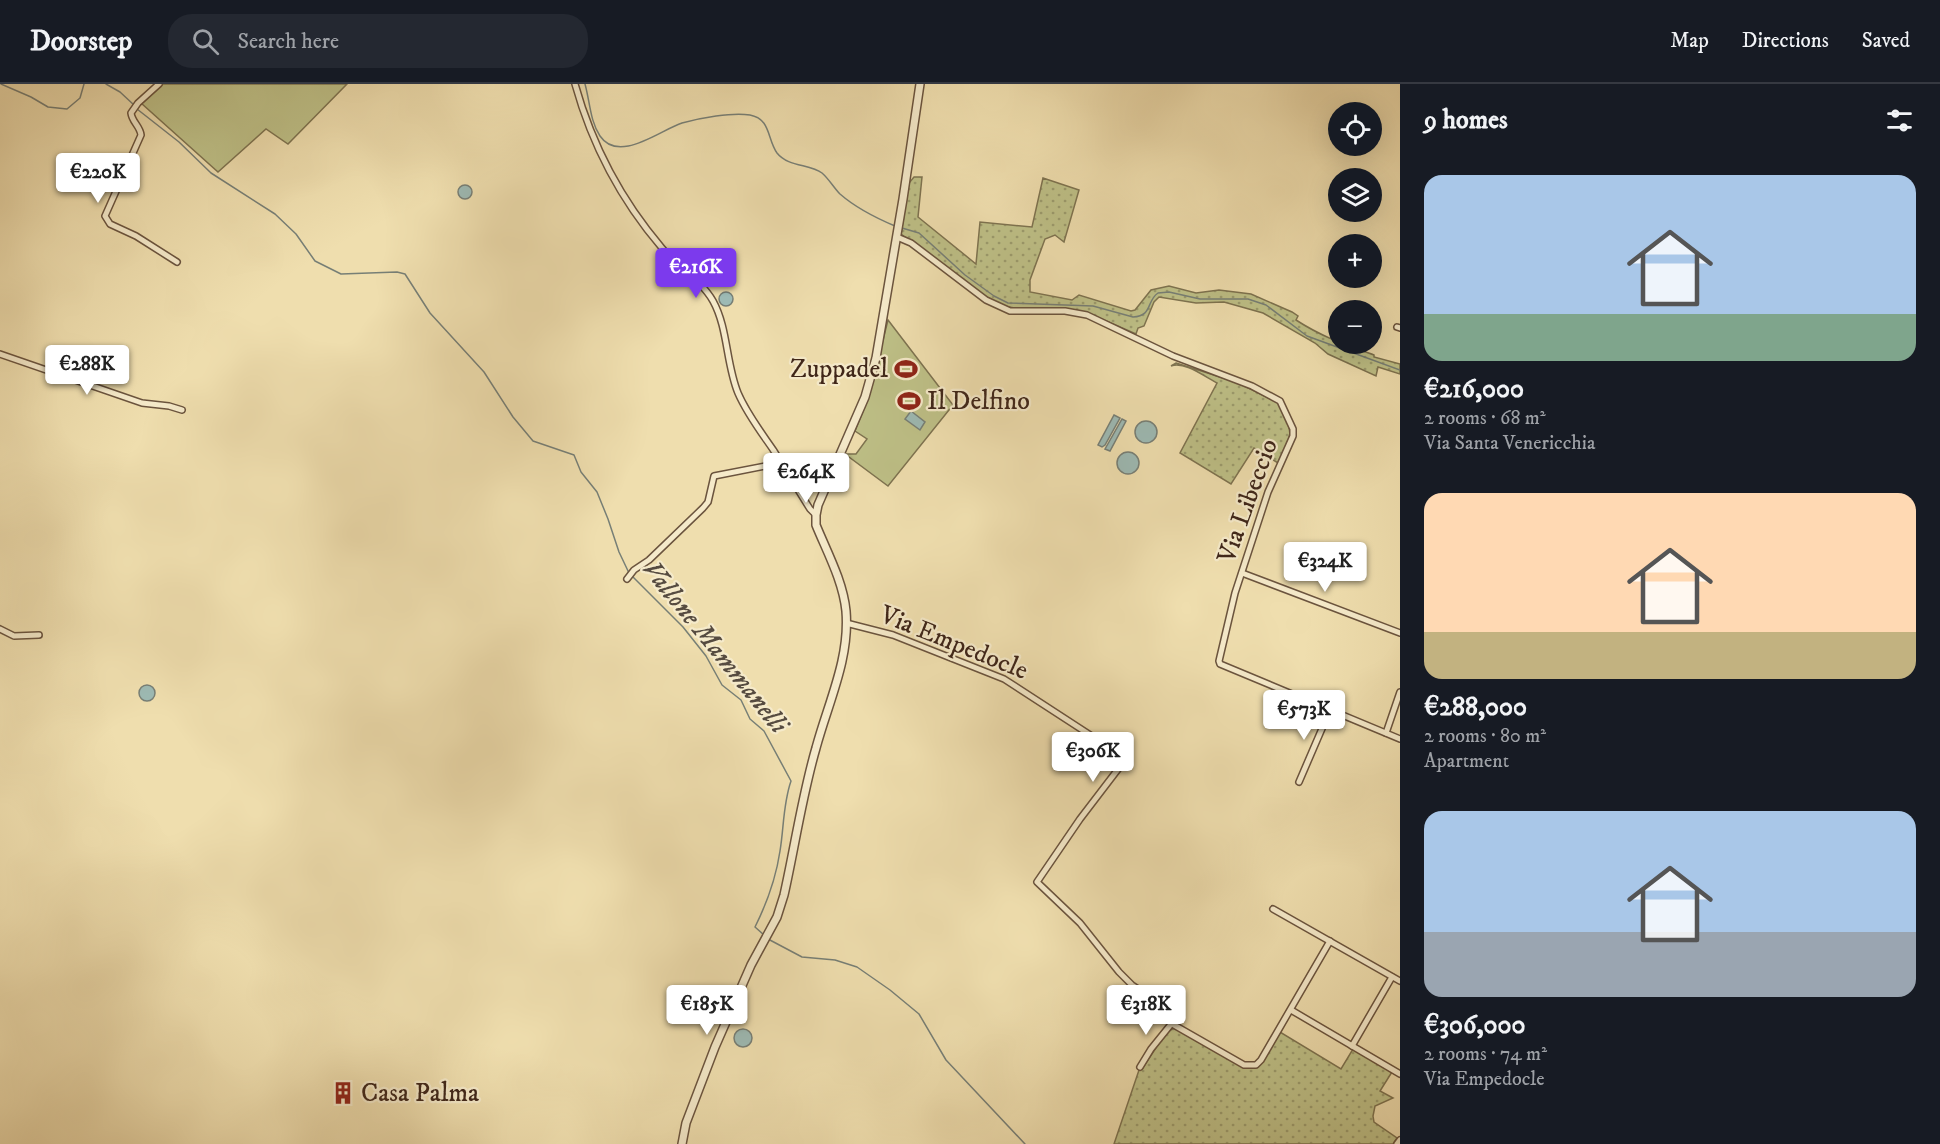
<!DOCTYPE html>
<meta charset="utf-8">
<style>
:root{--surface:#171b24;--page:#242831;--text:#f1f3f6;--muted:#9ea1a6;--line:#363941;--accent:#7c3aed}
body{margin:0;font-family:"IM FELL DW Pica",serif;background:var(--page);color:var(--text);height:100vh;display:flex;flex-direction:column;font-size:22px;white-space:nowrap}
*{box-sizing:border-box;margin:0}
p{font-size:20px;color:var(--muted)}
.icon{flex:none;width:33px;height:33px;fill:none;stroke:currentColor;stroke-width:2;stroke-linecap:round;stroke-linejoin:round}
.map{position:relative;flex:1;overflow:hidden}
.details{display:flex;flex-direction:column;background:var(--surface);width:540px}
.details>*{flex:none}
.fabs{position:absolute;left:1328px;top:18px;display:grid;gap:12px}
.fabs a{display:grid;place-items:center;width:54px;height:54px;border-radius:50%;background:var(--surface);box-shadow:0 6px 24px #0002;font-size:30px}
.price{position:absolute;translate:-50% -51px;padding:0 14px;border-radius:6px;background:#fff;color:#222;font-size:20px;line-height:39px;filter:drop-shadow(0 2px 3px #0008)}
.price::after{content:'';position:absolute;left:50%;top:36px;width:18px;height:14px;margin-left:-9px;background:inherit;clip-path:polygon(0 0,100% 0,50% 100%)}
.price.current{background:var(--accent);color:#fff}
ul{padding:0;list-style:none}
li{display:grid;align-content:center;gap:12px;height:318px;padding:0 24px}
li span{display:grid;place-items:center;height:186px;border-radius:18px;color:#555}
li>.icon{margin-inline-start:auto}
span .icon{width:108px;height:108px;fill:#fffc;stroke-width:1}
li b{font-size:26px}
h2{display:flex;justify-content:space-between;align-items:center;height:72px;padding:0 24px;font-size:26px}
header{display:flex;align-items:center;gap:36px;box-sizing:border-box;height:84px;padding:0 30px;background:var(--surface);border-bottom:2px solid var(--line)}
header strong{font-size:28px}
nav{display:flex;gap:33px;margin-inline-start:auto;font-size:21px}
.search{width:420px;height:54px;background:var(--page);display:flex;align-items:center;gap:15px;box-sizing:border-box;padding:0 21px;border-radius:24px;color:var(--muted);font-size:22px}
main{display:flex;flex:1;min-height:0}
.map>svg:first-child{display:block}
</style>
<header>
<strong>Doorstep</strong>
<div class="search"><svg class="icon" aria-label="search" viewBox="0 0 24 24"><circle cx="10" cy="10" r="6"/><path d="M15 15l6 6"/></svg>Search here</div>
<nav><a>Map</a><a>Directions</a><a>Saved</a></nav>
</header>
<main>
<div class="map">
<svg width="1400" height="1060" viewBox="0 0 1400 1060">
<defs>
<pattern id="grass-dots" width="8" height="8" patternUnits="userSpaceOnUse" patternTransform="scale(1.5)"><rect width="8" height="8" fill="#bec087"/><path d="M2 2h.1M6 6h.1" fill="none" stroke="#9c9c6e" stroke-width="1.8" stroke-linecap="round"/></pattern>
</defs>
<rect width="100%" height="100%" fill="#efdeae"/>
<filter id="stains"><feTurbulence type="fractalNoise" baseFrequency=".00333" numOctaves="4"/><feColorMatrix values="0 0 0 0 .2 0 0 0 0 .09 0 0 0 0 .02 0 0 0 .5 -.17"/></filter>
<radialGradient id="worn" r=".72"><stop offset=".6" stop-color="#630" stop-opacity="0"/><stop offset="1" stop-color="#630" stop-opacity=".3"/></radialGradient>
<g fill="url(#grass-dots)" stroke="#7e7350" stroke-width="1.5">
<path d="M 914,93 L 922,93 L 918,133 L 976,180 L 980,138 L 1032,143 L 1043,94 L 1079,106 L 1064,158 L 1055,151 L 1045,155 L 1030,196 L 1030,208 L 1072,216 L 1079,211 L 1131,227 L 1135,226 L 1151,206 L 1169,202 L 1196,209 L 1219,206 L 1251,210 L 1292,228 L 1298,232 L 1296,236 C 1322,253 1346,261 1374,271 L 1374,273 L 1400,280 L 1400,290 L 1378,283 L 1376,292 L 1328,270 L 1315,259 L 1263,229 L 1224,218 L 1196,219 L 1159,213 L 1154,218 L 1144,242 L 1138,244 L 1136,250 L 1088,229 L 1027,226 L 1003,222 L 986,213 L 901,150 L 909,99 Z"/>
<path d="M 1176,279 L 1236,298 L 1279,319 C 1293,351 1294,347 1278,379 L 1254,364 L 1231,400 L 1180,369 L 1217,299 C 1205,293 1185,277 1171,282 Z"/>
<polygon points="1174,944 1249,984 1258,982 1280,948 1341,985 1353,965 1392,988 1380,1007 1393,1014 1375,1022 1373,1032 1374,1038 1397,1054 1393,1060 1114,1060 1139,986 1142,985 1165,950"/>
</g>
<g fill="#bec087" stroke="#7e7350" stroke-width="1.5">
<polygon points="161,0 347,0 288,60 266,45 218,88 141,19"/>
<polygon points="888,236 953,321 888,402 845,370 856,370 867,355 855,347 869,312"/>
</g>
<g fill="#9dbab4" stroke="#777f76" stroke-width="1.5">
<circle cx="465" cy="108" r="7"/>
<circle cx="726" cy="215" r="7"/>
<polygon points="911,327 925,338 920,346 905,335"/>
<polygon points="1114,331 1120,334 1105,361 1102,363 1098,361"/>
<polygon points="1122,335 1126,337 1110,367 1105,365"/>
<circle cx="1146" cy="348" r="11"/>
<circle cx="1128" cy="379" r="11"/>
<circle cx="147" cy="609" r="8"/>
<circle cx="743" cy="954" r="9"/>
</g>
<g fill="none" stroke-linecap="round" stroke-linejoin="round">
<g stroke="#777f76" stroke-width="1.5">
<polyline points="1,0 31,13 48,23 67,25 80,14 84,0"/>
<polyline points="106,0 120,8 134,21"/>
<path d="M 585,0 C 590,18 590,37 600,52 C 619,80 660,46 682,39 C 700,34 732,28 750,31 C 771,35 767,55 777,69 C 788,83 810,80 822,89 C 829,95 834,104 840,110 C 856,124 876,134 895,142"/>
<polyline points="137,25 179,58 211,89 275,130 296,150 315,177 341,190 397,188 405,190 430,229 484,288 513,333 533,357 574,371 581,388 597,408 608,435 619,468 629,489"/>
<path d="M 902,144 L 919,149 L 965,191 L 994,212 L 1008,219 L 1093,222 L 1133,233 C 1153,232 1146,217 1158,209 L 1169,208 L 1200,215 L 1248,215 L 1266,221 L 1307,252 L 1400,286"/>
<path d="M 632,492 L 683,543 L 706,572 L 722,601 L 741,616 L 750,635 L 764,647 L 791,697 C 783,720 784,743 780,767 C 776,794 767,819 755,843 L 765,852"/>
<polyline points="768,855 802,873 835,876 857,883 890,906 919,930 946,976 1025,1060"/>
</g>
<g stroke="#6b543e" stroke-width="8">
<g id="minor">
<path d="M 159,0 L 138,19 L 131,29 C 132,38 140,42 141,51 L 105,132 L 110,140 L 136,152 L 177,178"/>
<path d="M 575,0 C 592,61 621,116 662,164 C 677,182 701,196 713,217 C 728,244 726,280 738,309 C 747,330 761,348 774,367 C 786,386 798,406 810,425 L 816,431"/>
<polyline points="897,153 911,159 986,216 1010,227 1065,227 1087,231 1173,272 1252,302 1280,317 1293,345 1293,352 1268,408 1235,509 1219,577 1220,580 1400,655"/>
<polyline points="1397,243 1400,244"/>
<polyline points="0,270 142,319 169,322 182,326"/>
<polyline points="1242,489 1400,549"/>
<polyline points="627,495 634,486 649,476 703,424 708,418 714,392 781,379"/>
<polyline points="846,539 893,551 1004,595 1121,671 1122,680 1080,735 1037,798 1080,839 1119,888 1132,901 1147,911 1174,941 1244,981 1256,981 1261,976 1330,857"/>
<polyline points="0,545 14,552 39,551"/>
<polyline points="1386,649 1400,608"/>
<polyline points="1299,698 1330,626"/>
<polyline points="1273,825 1400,897"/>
<polyline points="1291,926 1400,990"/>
<polyline points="1352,962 1392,893"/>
<polyline points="1140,983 1151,965 1172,939"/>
<polyline points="1397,1060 1400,1056"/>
</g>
</g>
<g stroke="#6b543e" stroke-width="10">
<path id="tertiary" d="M 682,1060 L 686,1039 L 715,963 L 751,881 L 777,833 L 784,811 C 795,762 802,712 816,664 C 828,619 850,575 846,527 C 843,497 827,468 816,441 L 816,431 L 818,421 L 865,313 L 876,274 L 903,115 L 920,0"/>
</g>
<use href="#minor" stroke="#f5eaca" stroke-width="5"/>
<use href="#tertiary" stroke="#f5eaca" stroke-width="7"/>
</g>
<defs>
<g id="stadium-bare" transform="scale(1.8)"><path d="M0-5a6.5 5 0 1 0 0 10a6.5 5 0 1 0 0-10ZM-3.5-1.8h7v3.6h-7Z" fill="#8f2418" stroke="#f5eaca" stroke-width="2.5" paint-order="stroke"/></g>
<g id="building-bare" transform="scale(1.8)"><path d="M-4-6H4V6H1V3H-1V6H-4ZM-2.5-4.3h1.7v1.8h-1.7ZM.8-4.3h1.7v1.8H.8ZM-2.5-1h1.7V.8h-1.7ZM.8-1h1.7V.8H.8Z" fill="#8f2418" stroke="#f5eaca" stroke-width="2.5" paint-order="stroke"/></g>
</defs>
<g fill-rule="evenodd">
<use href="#stadium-bare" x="906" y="285"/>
<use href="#stadium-bare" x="909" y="317"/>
<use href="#building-bare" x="343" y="1009"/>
</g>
<g text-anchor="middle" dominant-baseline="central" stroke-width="4.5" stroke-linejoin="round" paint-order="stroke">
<g font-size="26" fill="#3f2619" stroke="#f5eaca" text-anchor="start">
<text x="888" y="285" text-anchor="end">Zuppadel</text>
<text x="927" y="317">Il Delfino</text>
<text x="361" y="1009">Casa Palma</text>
</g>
<g font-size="26" fill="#3f2619" stroke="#f5eaca">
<text transform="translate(1248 417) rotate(-70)">Via Libeccio</text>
<text transform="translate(954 559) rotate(22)">Via Empedocle</text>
</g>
<g font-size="27" font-style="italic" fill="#564b40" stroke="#f5eaca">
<text transform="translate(715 563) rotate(51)">Vallone Mammanelli</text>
</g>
</g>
<rect width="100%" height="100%" filter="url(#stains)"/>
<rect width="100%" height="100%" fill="url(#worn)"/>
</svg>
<div class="fabs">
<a><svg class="icon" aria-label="locate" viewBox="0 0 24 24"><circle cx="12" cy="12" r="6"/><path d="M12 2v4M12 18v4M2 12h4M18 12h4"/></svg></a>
<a><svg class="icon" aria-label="layers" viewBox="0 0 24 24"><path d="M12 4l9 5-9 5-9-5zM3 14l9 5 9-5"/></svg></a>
<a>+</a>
<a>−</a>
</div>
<b class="price" style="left:98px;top:120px">€220K</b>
<b class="price current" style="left:696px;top:215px">€216K</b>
<b class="price" style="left:87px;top:312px">€288K</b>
<b class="price" style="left:806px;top:420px">€264K</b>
<b class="price" style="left:1325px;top:509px">€324K</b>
<b class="price" style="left:1304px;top:657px">€573K</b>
<b class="price" style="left:1093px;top:699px">€306K</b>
<b class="price" style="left:707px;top:952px">€185K</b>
<b class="price" style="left:1146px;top:952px">€318K</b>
</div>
<section class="details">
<h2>9 homes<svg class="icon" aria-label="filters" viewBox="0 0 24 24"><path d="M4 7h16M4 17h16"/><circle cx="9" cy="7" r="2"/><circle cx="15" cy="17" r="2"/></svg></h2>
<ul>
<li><span style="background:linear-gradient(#a9c7e8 75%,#7fa58c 0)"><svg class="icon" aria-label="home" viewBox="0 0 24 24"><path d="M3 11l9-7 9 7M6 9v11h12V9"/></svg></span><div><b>€216,000</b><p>2 rooms · 68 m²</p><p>Via Santa Venericchia</p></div></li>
<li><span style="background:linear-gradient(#ffd9b3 75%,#c2b280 0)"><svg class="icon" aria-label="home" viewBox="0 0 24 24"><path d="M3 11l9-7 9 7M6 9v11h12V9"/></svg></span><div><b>€288,000</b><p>2 rooms · 80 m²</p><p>Apartment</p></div></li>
<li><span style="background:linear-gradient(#a9c7e8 65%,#9aa5b1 0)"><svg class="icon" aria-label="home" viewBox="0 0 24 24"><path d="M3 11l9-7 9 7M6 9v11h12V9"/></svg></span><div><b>€306,000</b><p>2 rooms · 74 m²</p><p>Via Empedocle</p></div></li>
</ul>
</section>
</main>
